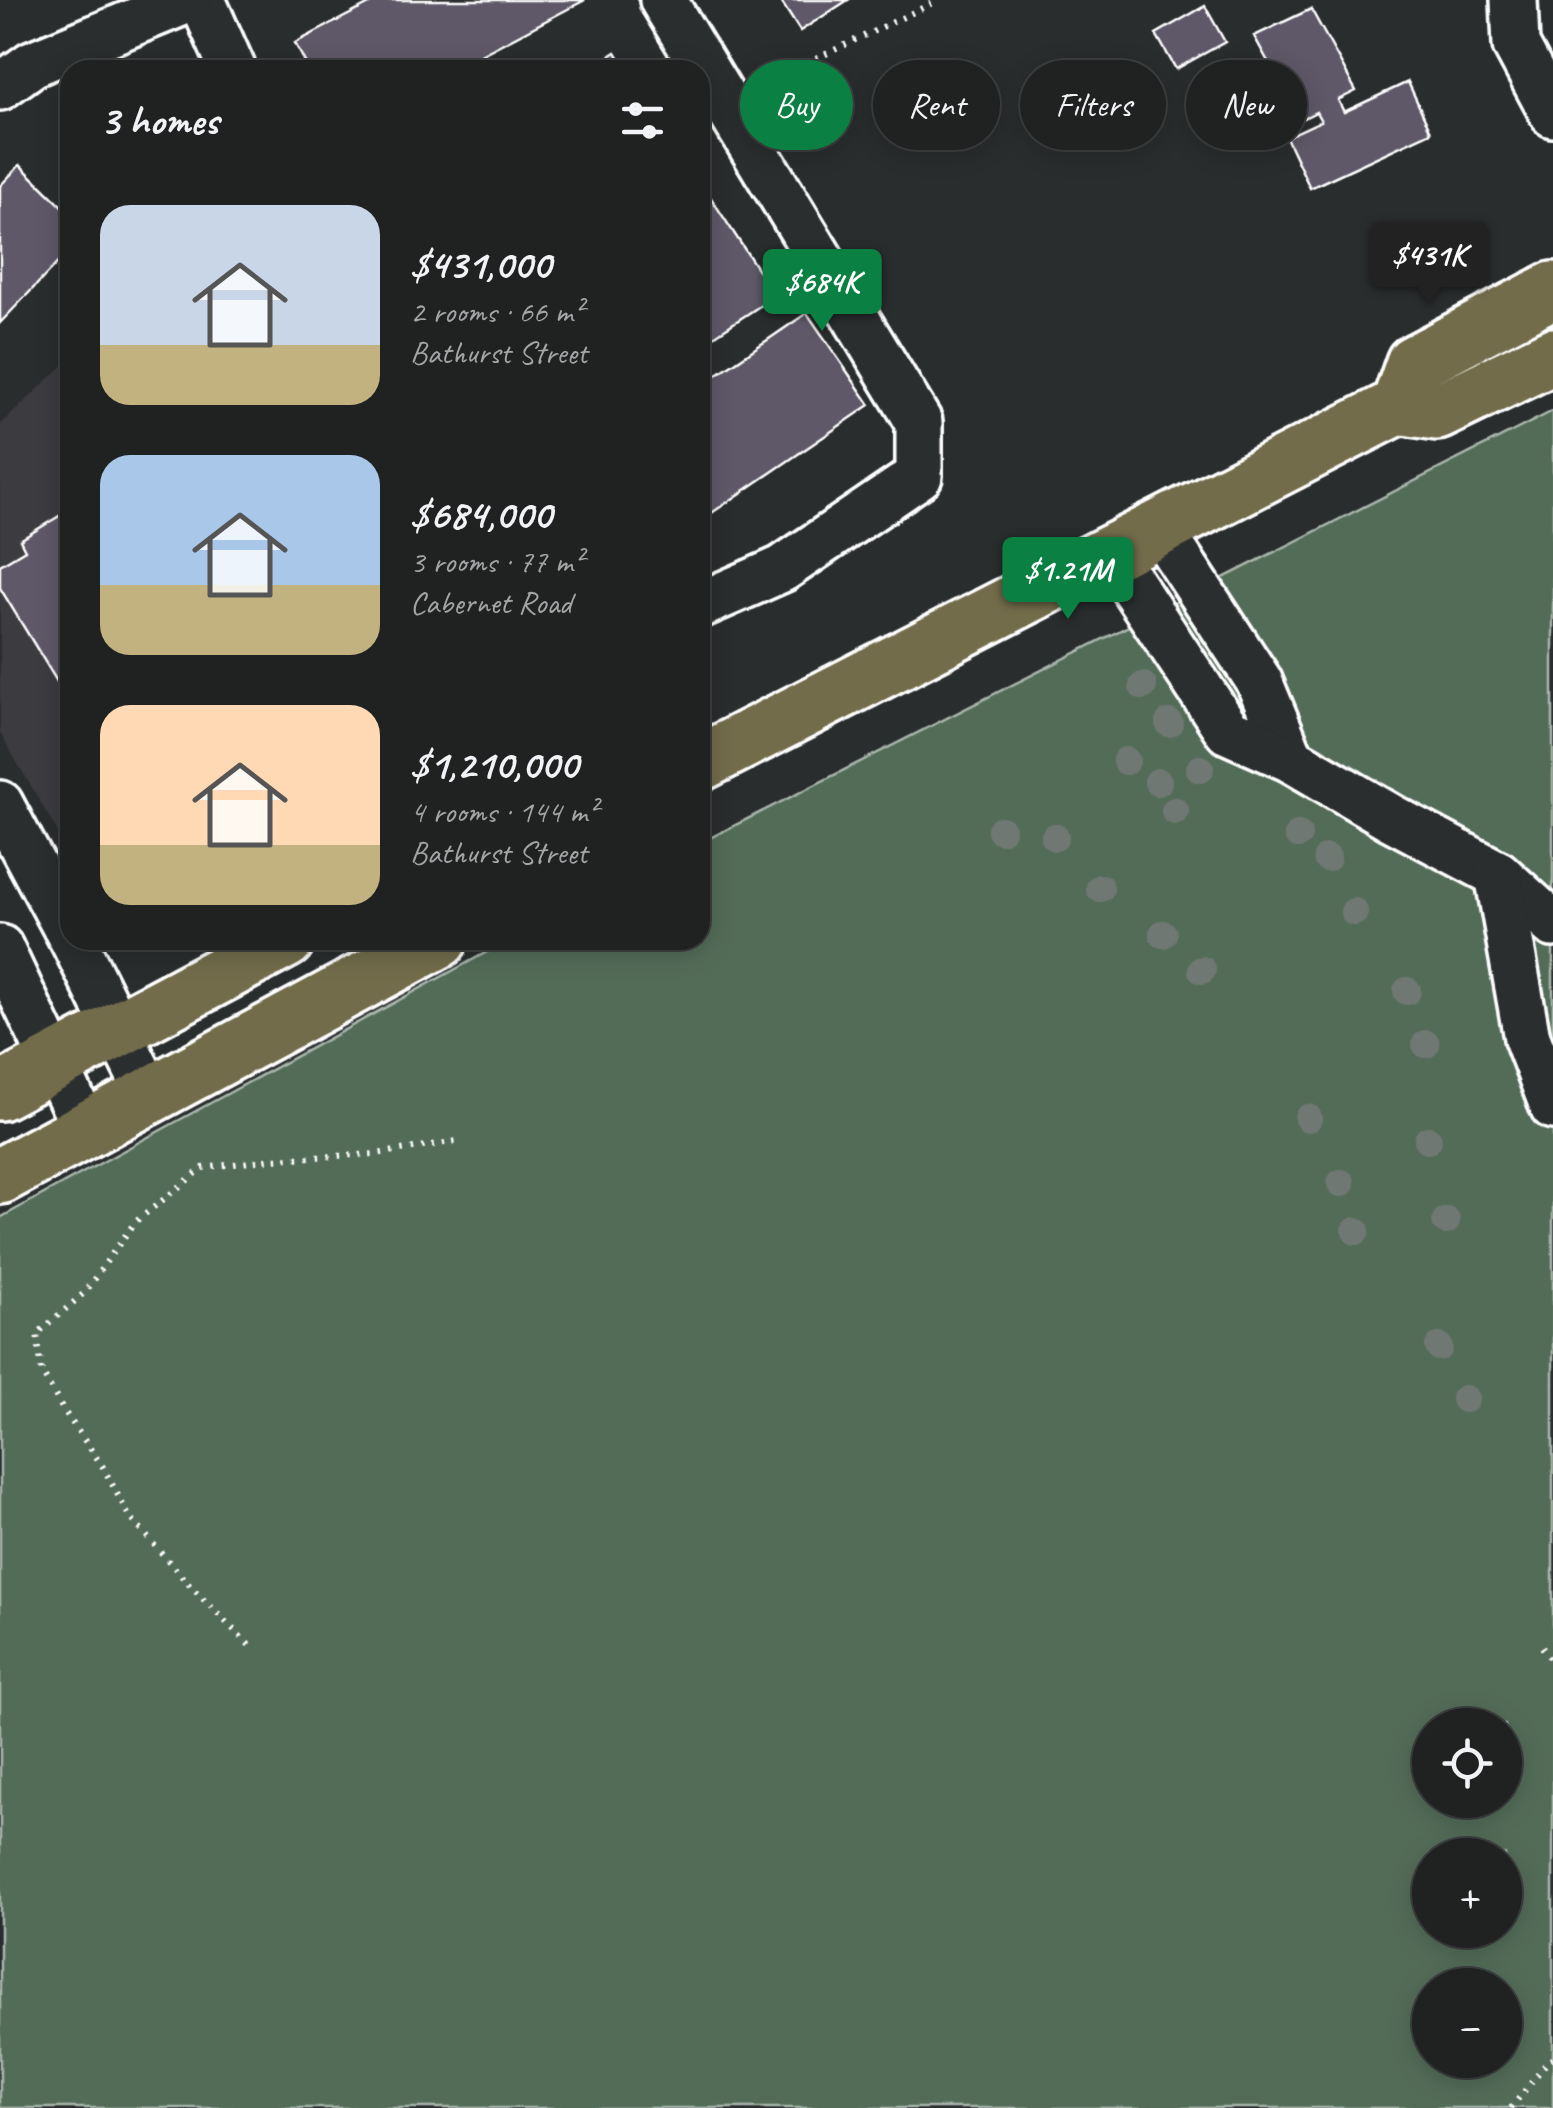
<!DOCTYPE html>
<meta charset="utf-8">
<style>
:root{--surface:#202222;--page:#282a2a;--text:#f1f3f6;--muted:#a2a4a5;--line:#3d3f40;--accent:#0b8043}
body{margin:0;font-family:Caveat,sans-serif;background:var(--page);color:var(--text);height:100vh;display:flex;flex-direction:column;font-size:38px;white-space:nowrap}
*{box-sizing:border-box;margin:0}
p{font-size:32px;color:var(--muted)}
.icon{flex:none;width:55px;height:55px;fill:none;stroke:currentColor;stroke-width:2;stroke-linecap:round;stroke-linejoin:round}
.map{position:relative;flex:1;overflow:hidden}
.sheet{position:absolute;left:60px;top:60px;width:650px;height:890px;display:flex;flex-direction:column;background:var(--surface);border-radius:30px;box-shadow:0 5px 25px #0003,0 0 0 2px var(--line)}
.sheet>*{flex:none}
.banner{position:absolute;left:740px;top:60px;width:662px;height:90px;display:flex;gap:20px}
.tools{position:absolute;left:1412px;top:1708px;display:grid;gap:20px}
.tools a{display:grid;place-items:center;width:110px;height:110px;border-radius:50%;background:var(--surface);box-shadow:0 5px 25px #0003,0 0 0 2px var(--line);font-size:50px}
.price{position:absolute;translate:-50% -85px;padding:0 22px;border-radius:10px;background:var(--accent);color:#fff;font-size:32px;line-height:65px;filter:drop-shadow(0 2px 5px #0008)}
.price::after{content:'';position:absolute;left:50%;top:60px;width:30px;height:22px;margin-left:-15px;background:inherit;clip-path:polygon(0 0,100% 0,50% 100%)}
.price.selected{background:#222;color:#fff}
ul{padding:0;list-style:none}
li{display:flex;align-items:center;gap:30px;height:250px;padding:0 40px}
li span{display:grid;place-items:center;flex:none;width:280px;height:200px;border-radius:30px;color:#555}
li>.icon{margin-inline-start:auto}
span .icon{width:120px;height:120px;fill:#fffc;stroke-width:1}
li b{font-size:42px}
h2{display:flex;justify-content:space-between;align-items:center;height:120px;padding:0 40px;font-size:42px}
.tag{padding:0 35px;border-radius:45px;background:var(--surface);box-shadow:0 5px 25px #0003,0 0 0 2px var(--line);font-size:35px;line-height:90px}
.tag.selected{background:var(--accent);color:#fff}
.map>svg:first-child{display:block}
</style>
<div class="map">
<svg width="1553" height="2108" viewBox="0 0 1553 2108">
<rect width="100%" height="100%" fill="#2a2d2e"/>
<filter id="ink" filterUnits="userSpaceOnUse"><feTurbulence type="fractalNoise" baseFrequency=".01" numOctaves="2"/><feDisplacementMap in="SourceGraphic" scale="20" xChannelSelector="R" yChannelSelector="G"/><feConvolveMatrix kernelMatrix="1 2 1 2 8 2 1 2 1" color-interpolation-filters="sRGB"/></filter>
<g filter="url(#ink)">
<polygon fill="#3a3a3f" points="70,359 70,853 0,733 0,425"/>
<path fill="#536c59" stroke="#a9b6ac" stroke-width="2.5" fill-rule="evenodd" d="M 1553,411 L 1553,2108 L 0,2108 L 0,1218 L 509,940 L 700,940 L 700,843 ZM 1430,1725 L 1505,1725 L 1505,1800 L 1430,1800 ZM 1430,1855 L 1505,1855 L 1505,1930 L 1430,1930 ZM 1430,1985 L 1505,1985 L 1505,2060 L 1430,2060 Z"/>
<g fill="#5f5868" stroke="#fff" stroke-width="2.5">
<polygon points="377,0 585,0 452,70 309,70 295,43"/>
<polygon points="780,0 848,0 800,31"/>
<polygon points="1205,6 1225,42 1176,69 1156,34"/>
<polygon points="1311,9 1356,91 1338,100 1344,112 1408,82 1431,132 1310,188 1286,137 1321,121 1316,112 1300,120 1254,36"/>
<polygon points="616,52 627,70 588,70"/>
<polygon points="20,165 70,214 70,250 0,323 0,186"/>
<polygon points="700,181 775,296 700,345"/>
<polygon points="807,313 870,405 700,521 700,386"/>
<polygon points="66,512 70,518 70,703 0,588 0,565 25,550 20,540"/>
</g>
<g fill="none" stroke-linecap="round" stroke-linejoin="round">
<g stroke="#fff" stroke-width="52">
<g id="minor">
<polyline points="202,0 233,70"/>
<polyline points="663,0 919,422 919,476 782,569 700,605"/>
<polyline points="1514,0 1516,45 1553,114"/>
<polyline points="0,87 32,64 188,0"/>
<polyline points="1159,528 1259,681 1291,759"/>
<polyline points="1110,552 1228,731 1291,759 1392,818 1498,874 1553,924"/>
<polyline points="0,804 70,935"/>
<polyline points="1498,874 1527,1038 1553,1106"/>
<polyline points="73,940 150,1096"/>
<polyline points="0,948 86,1130"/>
</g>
</g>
<g stroke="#fff" stroke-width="62">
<g id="major">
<polyline points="1399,406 1414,363 1553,290"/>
<polyline points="700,763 1399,406 1437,412 1553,356"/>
<polyline points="0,1092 286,940"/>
<polyline points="0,1176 439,940"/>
</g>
</g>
<g stroke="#fff" stroke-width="6" stroke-dasharray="2.5 8" stroke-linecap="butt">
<polyline points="759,86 939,0"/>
<polyline points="249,1645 192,1588 129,1516 103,1467 62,1408 42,1372 37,1334 83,1294 135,1222 203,1168 273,1159 376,1154 463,1140"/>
<polyline points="1542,1647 1553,1662"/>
<polyline points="1511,2108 1548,2061 1553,2059"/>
</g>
<use href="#minor" stroke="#2a2d2e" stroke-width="45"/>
<use href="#major" stroke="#726c4b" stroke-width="55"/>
</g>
<g fill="#707873">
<circle cx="1143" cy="686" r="14"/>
<circle cx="1169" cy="723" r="14"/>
<circle cx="1126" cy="761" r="14"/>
<circle cx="1200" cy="769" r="14"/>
<circle cx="1158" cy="782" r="14"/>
<circle cx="1175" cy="811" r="14"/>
<circle cx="1001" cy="830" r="14"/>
<circle cx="1298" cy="835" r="14"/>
<circle cx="1055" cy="837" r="14"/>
<circle cx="1327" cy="858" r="14"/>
<circle cx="1100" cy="888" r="14"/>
<circle cx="1354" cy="912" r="14"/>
<circle cx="1163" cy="934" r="14"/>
<circle cx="1202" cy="970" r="14"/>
<circle cx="1407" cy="991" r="14"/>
<circle cx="1426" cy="1044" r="14"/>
<circle cx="1308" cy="1118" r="14"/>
<circle cx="1428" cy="1140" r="14"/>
<circle cx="1341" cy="1183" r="14"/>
<circle cx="1446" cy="1221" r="14"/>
<circle cx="1356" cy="1231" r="14"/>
<circle cx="1439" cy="1347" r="14"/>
<circle cx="1465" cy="1399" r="14"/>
</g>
</g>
</svg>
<div class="tools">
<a><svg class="icon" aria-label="locate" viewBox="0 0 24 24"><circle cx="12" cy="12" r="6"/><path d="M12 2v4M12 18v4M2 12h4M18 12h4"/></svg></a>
<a>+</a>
<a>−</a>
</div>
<b class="price selected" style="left:1429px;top:307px">$431K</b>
<b class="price" style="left:822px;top:334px">$684K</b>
<b class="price" style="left:1068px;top:622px">$1.21M</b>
<div class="banner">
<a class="tag selected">Buy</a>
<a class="tag">Rent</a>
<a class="tag">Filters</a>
<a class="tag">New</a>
</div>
<section class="sheet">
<h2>3 homes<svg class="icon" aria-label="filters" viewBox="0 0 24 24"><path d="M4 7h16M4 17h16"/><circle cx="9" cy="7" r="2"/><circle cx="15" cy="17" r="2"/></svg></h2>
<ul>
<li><span style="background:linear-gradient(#c9d6e8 70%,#c2b280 0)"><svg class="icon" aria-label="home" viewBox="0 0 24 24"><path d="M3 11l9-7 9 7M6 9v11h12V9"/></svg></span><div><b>$431,000</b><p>2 rooms · 66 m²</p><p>Bathurst Street</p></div></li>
<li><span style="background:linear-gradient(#a9c7e8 65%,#c2b280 0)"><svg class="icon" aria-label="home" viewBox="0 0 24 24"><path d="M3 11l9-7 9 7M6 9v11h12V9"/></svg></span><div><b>$684,000</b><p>3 rooms · 77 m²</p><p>Cabernet Road</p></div></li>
<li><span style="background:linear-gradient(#ffd9b3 70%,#c2b280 0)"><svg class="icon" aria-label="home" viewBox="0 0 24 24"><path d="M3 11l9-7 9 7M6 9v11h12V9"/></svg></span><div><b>$1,210,000</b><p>4 rooms · 144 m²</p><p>Bathurst Street</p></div></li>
</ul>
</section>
</div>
